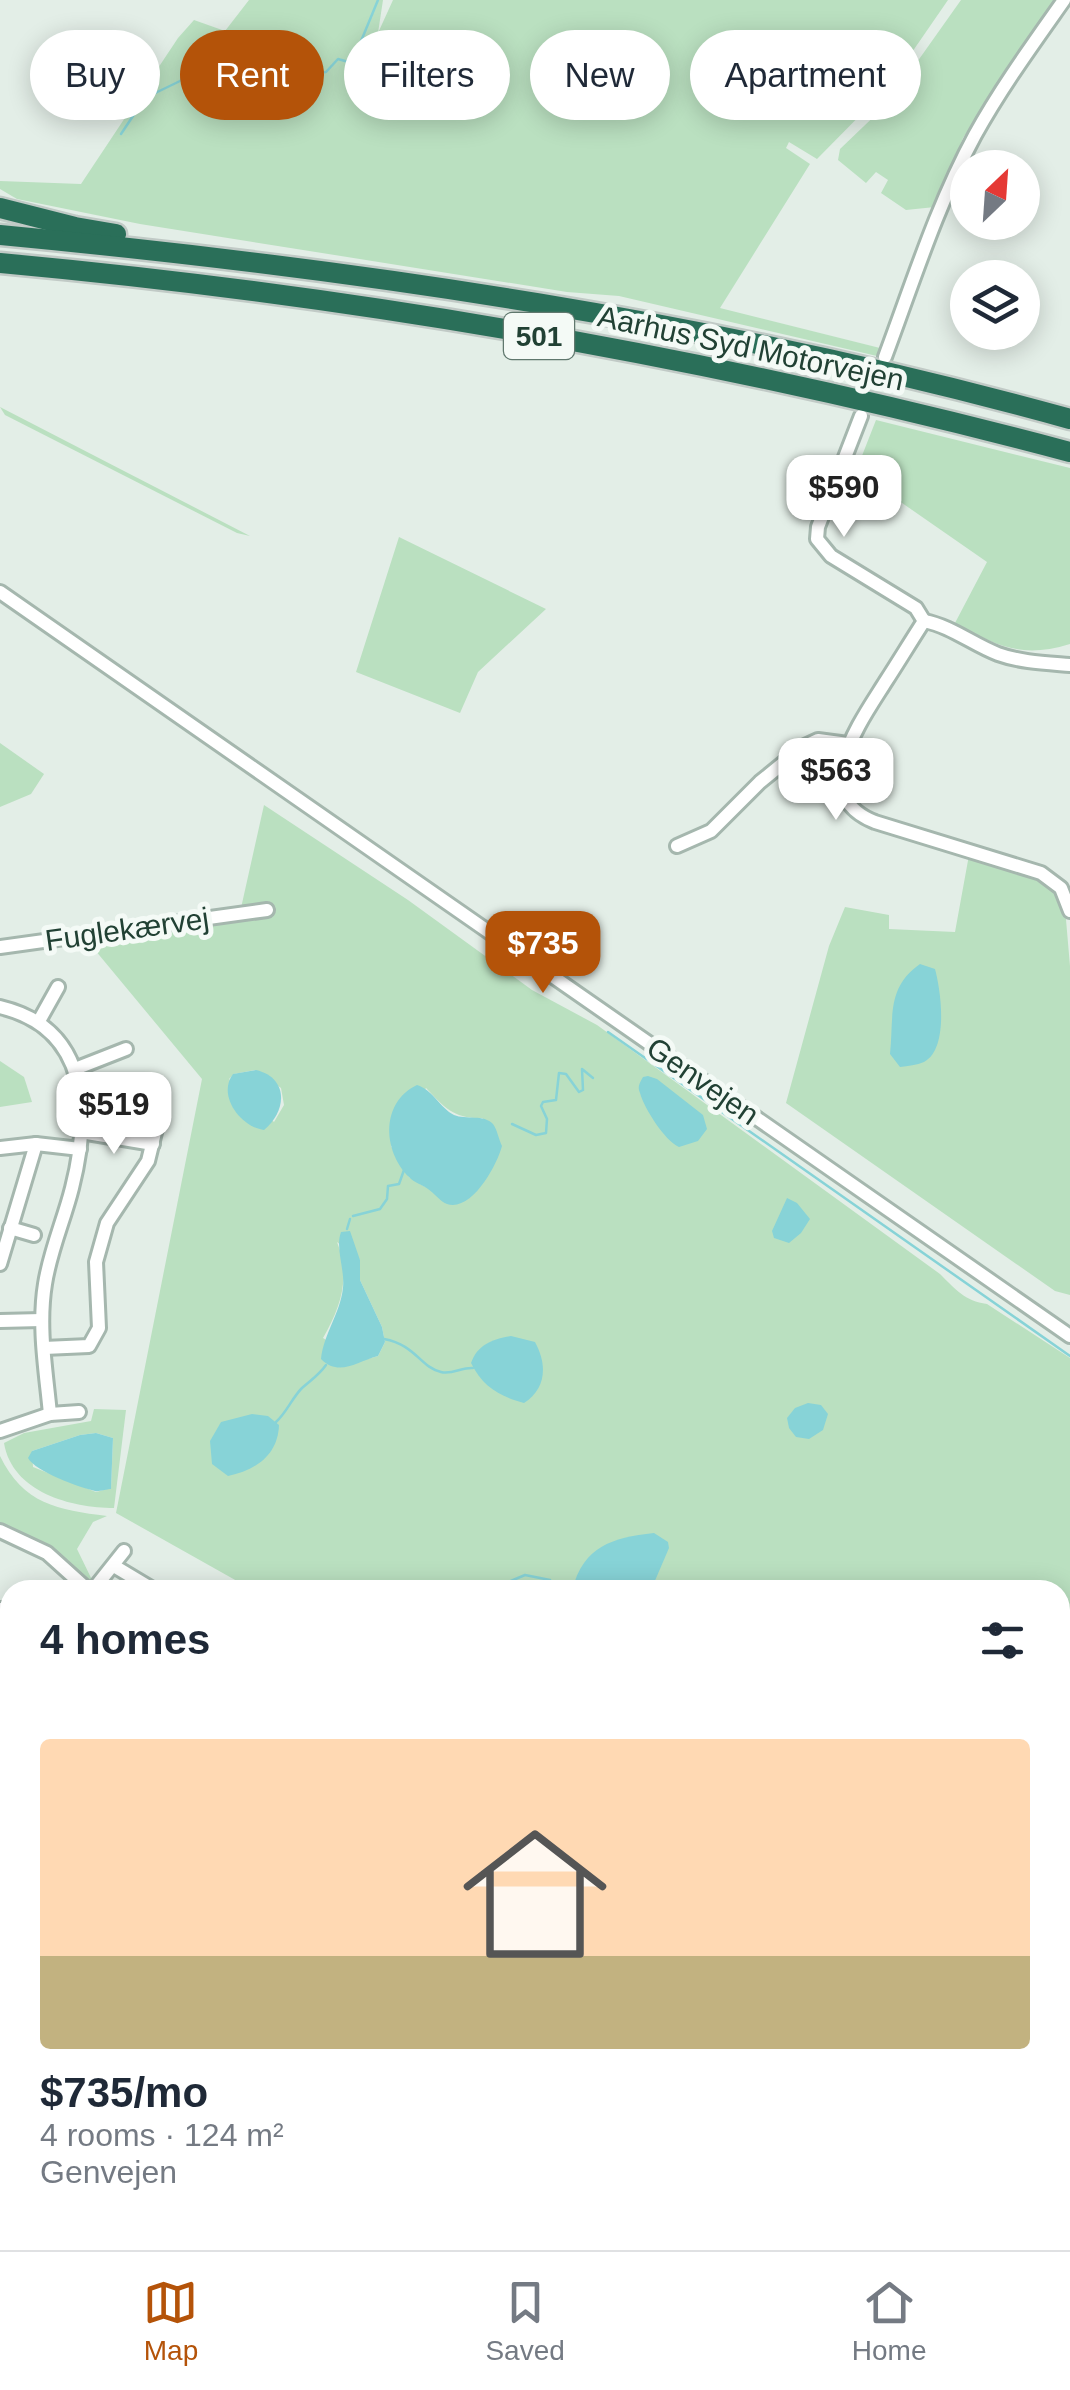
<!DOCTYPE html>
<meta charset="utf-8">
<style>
:root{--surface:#fff;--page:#f2f2f3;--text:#1f2937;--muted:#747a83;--line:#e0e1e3;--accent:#b45309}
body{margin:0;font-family:Helvetica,sans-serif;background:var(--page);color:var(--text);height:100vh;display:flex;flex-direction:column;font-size:38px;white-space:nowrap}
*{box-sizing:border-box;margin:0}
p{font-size:32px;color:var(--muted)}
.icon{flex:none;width:55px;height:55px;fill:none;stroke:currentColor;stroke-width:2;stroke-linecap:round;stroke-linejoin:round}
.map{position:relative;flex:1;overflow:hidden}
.sheet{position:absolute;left:0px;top:1580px;width:1070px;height:670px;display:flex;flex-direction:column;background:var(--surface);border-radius:30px 30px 0 0;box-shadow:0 5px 25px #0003}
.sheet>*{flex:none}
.hud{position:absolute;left:30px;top:30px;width:1010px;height:90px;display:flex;gap:20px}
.needle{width:65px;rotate:25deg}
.controls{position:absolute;left:950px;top:150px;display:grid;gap:20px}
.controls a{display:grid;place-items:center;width:90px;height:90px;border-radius:50%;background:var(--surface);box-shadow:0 5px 25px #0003;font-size:50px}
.price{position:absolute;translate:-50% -85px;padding:0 22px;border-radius:20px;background:#fff;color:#222;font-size:32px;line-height:65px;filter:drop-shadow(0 2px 5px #0008)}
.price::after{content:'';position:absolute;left:50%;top:60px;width:30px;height:22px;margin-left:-15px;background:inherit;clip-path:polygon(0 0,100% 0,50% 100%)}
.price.current{background:var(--accent);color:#fff}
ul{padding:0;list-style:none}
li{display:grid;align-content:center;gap:20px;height:530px;padding:0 40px}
li span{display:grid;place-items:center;height:310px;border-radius:10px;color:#555}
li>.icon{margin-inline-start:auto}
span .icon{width:180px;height:180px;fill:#fffc;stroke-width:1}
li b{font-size:42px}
h2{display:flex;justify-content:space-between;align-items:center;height:120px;padding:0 40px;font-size:42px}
.tag{padding:0 35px;border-radius:45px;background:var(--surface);box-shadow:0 5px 25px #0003;font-size:35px;line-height:90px}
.tag.current{background:var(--accent);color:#fff}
.tab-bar{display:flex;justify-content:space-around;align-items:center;height:140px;border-top:2px solid var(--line);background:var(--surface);font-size:28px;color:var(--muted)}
.tab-bar a{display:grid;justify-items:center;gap:5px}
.tab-bar .current{color:var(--accent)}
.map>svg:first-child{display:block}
</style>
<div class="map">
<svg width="1070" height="2250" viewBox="0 0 1070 2250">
<rect width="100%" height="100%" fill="#e3eee7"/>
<g fill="#bae0c0" fill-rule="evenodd">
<polygon points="249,0 383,0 378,33 393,0 948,0 888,87 817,159 789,142 786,148 810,164 720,308 880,348 877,356 619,296 567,292 140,224 17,199 0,189 0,181 81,184 178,38 194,20 225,31"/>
<polygon points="961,0 1055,0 963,138 935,207 906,210 881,193 888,180 876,172 866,183 838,160 840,149 888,103"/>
<polygon points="0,407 250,536 237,533 5,415"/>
<path d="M 876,420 L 1070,468 L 1070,644 C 1021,659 997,646 955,623 L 987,562 L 856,471 Z"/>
<polygon points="399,537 546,609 478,672 460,713 356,672"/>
<polygon points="0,743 44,774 31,794 0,807"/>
<path d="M 264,805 L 408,900 L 532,990 L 597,1025 L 940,1274 C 955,1289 965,1301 987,1304 L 1070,1358 L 1070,1922 L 1060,1921 L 1060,1590 L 253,1590 L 116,1513 L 202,1079 L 85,938 L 239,917 ZM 255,1070 L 281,1088 L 284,1105 L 274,1122 L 229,1079 L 234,1074 ZM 426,1088 C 445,1108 454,1119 483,1118 L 425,1187 L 409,1177 L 391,1146 ZM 337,1242 L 360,1260 L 360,1280 L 382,1327 L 385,1342 L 378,1356 L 360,1361 L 323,1338 C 341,1307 351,1276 337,1242 Z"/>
<polygon points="969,855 1045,880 1065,908 1070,966 1070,1295 1055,1291 786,1103 829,946 845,907 889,915 889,929 955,932"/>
<polygon points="0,1061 24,1077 32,1102 0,1107"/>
<path d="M 94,1409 L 126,1410 L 114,1508 C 71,1508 12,1492 4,1443 L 24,1433 L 91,1421 ZM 96,1433 L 113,1438 L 111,1488 L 96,1492 L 33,1467 L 32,1451 L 80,1435 Z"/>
<path d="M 0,1456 C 23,1504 58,1510 107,1516 L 93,1522 L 77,1549 L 93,1582 L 89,1585 L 50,1549 L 0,1526 Z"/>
<polygon points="10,1906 10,2059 0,2055 0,1927"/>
<polygon points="405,2240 544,2240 549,2250 401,2250"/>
<polygon points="912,2240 986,2240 978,2250 897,2250"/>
</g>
<g fill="#87d3d7">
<path d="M 920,964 L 935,969 C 941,991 949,1049 924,1062 C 917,1065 908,1066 900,1067 L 890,1054 C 894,1017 886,988 920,964 Z"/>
<path d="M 256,1070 C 289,1078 287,1111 264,1130 C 240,1127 217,1095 233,1074 Z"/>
<path d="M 648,1076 L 657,1079 L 703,1115 L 707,1129 L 698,1141 L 679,1147 C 665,1141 644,1108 640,1093 C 637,1086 640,1083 643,1077 Z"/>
<path d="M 417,1085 C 433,1090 440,1108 454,1115 C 466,1120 484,1114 493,1124 C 497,1129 499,1140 502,1146 C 497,1165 472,1212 447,1204 C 441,1202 434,1193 428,1189 C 423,1185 413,1182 409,1177 C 382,1150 381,1102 417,1085 Z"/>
<polygon points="787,1198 797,1203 810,1219 801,1233 789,1243 774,1238 772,1231"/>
<path d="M 350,1231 L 360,1260 L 360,1280 L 382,1327 L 385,1342 L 378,1356 C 356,1362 339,1377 321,1359 C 324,1333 340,1314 343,1288 C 345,1269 335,1248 341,1232 Z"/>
<path d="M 511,1336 L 535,1342 C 547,1364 547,1388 524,1403 C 499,1396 483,1387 471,1363 C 477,1345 492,1339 511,1336 Z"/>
<polygon points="808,1403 821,1405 828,1414 823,1430 809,1439 796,1437 789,1428 787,1418 795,1408"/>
<path d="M 252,1414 L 268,1416 L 279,1425 C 278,1455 256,1470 228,1476 L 212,1464 L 210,1441 L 221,1422 Z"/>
<path d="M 96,1433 L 113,1438 L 111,1489 C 108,1489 98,1492 95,1491 C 79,1487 36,1472 28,1458 L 32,1451 L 80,1435 Z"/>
<path d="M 654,1533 L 668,1542 L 669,1548 L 651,1590 L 572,1590 C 584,1546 611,1538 654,1533 Z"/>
<polygon points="1070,1832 1070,1913 1060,1910 1060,1835"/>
</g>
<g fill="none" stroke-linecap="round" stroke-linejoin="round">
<g stroke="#87d3d7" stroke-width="2.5">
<path d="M 121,134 L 145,98 L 180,81 L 217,43 L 230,37 L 240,39 C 251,64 258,58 278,69 C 284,73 286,77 293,78 C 302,79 315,73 326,72 L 338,59 L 352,63 L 378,0"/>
<polyline points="608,1032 1070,1356"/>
<polyline points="512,1124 536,1135 546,1133 547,1119 541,1106 543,1102 556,1100 559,1073 566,1074 579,1092 583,1090 582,1069 593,1078"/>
<polyline points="353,1216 380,1209 387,1199 388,1186 399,1184 404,1170"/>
<polyline points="347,1229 350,1219"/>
<path d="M 384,1339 C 416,1345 420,1367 441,1372 C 452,1375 462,1367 473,1368"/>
<path d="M 276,1422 C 287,1412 292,1398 302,1388 C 311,1380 319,1375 326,1365"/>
<polyline points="563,1586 572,1588"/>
<polyline points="489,1590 525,1575 550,1580"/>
</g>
<g stroke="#a5b7ae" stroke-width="18">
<g id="minor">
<path d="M 885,357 C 913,282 937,205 975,135 C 1001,88 1033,44 1064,0"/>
<polyline points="861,416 818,527 817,539 831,556 916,608 924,621"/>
<polyline points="0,592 1070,1336"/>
<path d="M 924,621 C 911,641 899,661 886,681 C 861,721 806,795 875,822 L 1041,873 L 1061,888 L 1070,911"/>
<path d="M 924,621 C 951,626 972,644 998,654 C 1020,662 1046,663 1070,665"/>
<polyline points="677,846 711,831 760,782 803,747 818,740 848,744"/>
<polyline points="0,947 267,910"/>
<path d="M 0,1007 C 89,1028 91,1113 72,1188 C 64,1220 50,1251 45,1284 C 38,1327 46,1371 50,1414"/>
<polyline points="39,1021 58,987"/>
<polyline points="75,1069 126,1049"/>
<polyline points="81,1132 153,1144"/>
<polyline points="113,1135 120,1106"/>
<polyline points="0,1148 36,1144 80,1149"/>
<polyline points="10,1228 34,1235"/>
<polyline points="0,1264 36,1144"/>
<polyline points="0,1321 42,1320"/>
<polyline points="44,1348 89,1346 99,1328 96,1262 107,1223 148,1161 161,1108"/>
<polyline points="0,1431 50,1414 79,1412"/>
<polyline points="0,1531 47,1553 88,1590"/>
<polyline points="114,1566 154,1590"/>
<polyline points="93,1590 124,1551"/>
<polyline points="0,1609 10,1610"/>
<polyline points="0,1759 10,1758"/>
<polyline points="0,1878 10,1879"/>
<polyline points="1060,2087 1070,2071"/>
<polyline points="0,2130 10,2106"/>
<polyline points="0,2195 10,2199"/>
<polyline points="111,2240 136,2250"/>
<polyline points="586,2240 590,2250"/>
<polyline points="772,2240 776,2250"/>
<polyline points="69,2250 74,2240"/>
<polyline points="190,2250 195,2240"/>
<polyline points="243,2250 249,2240"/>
<polyline points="348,2250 351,2240"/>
<polyline points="885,2250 902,2240"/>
</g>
</g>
<g stroke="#c1cac6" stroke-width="25">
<g id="highway">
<polyline points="0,208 75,227 116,234"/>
<path d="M 0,235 C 361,269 720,322 1070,419"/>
<path d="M 0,263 C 361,296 720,359 1070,452"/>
</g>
</g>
<use href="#minor" stroke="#fff" stroke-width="12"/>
<use href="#highway" stroke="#2a6f59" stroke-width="20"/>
<g stroke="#5b7c6f" stroke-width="2.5" stroke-dasharray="20 10" stroke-linecap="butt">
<polyline points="1060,2190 1070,2180"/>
<polyline points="1008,2250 1017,2240"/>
</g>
</g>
<g text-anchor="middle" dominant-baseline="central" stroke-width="10" stroke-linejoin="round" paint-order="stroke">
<rect fill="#f4faf6" stroke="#60786e" stroke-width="2.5" x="504" y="313" width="70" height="46" rx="8"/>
<g font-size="28" font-weight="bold" fill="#214134">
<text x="539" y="336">501</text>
</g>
<g font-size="30" fill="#214134" stroke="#f4faf6">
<text transform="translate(751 348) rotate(12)">Aarhus Syd Motorvejen</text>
<text transform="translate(127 929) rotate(-8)">Fuglekærvej</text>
<text transform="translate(703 1081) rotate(35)">Genvejen</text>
</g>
</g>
</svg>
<div class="controls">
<a><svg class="needle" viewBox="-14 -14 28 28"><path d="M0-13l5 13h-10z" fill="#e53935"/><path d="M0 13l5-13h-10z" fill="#747a83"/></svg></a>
<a><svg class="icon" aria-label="layers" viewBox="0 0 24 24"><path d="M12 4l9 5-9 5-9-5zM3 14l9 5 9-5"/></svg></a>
</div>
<b class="price" style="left:844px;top:540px">$590</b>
<b class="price" style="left:836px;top:823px">$563</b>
<b class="price current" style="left:543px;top:996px">$735</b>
<b class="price" style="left:114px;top:1157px">$519</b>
<div class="hud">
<a class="tag">Buy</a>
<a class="tag current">Rent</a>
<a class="tag">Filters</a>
<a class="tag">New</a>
<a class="tag">Apartment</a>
</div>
<section class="sheet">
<h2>4 homes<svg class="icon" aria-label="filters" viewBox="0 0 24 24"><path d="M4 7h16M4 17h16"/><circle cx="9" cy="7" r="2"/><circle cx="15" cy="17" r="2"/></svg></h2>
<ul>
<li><span style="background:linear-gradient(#ffd9b3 70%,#c2b280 0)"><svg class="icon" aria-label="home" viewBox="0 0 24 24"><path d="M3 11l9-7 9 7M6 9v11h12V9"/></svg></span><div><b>$735/mo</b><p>4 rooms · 124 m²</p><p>Genvejen</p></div></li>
</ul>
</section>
</div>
<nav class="tab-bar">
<a class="current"><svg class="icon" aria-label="map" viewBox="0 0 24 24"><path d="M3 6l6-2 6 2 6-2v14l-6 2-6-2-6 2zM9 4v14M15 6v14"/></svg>Map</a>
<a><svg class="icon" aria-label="saved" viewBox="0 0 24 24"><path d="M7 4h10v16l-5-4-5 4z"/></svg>Saved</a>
<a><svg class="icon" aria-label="home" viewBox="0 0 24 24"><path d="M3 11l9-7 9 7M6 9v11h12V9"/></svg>Home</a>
</nav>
